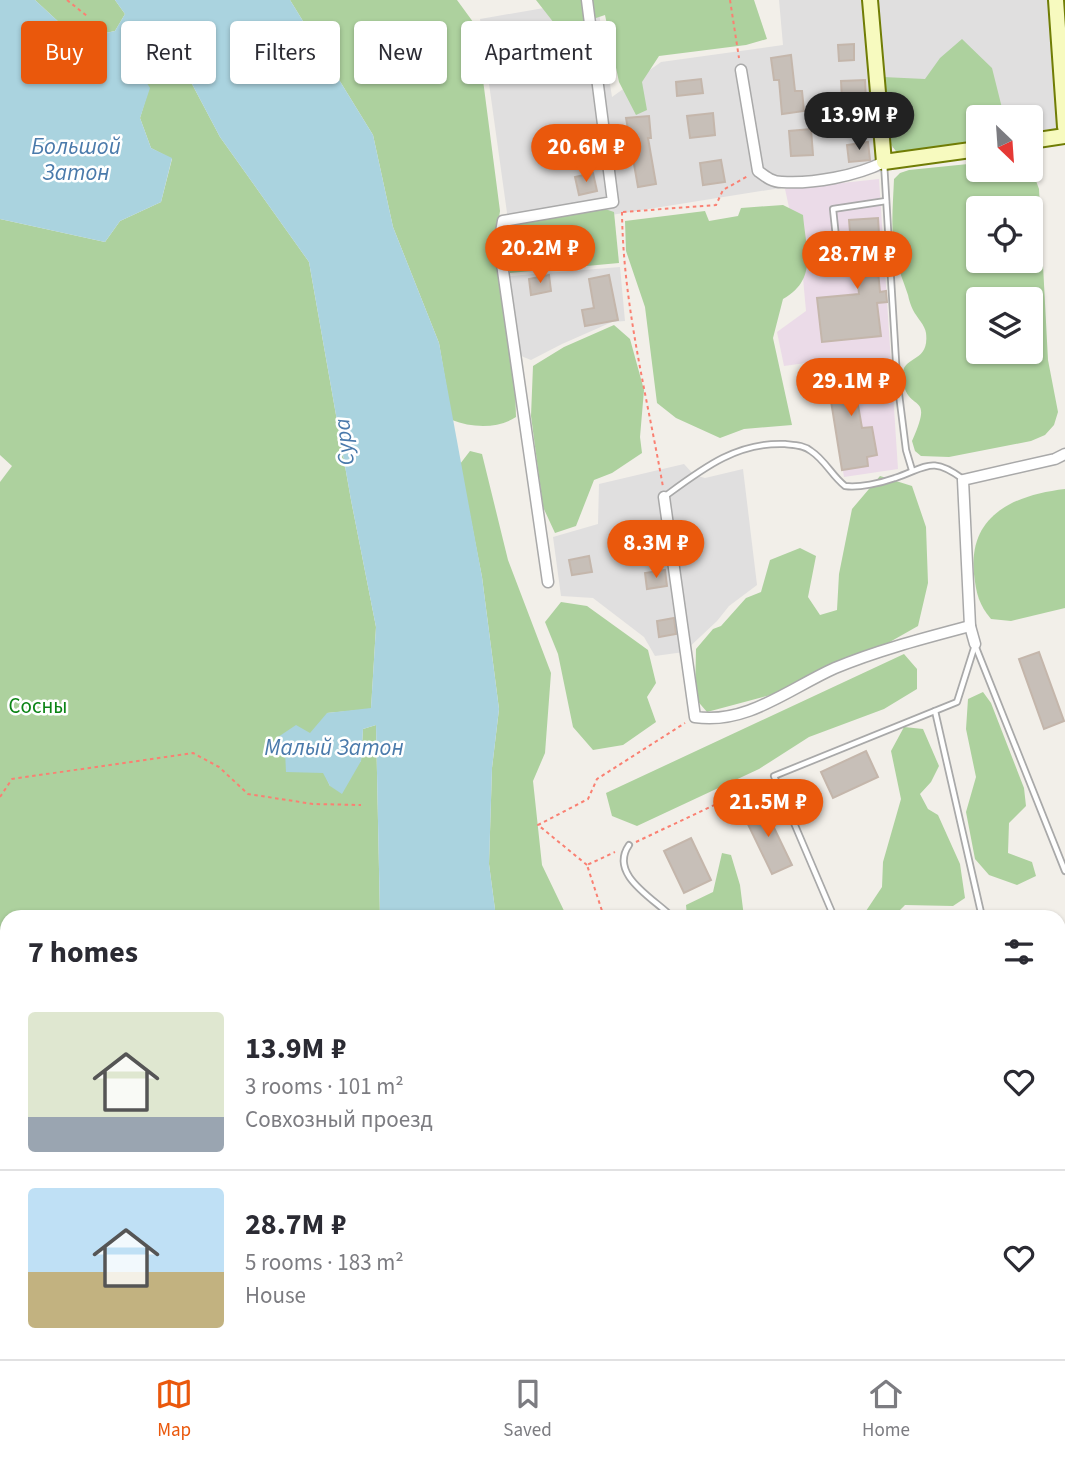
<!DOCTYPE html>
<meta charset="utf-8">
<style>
:root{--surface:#fff;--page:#f2f2f3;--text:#2b2b33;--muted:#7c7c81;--line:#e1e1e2;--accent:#ea580c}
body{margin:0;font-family:"Source Sans 3",sans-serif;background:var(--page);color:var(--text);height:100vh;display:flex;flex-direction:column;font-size:26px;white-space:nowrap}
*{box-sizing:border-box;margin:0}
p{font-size:23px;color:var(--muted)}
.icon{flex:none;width:38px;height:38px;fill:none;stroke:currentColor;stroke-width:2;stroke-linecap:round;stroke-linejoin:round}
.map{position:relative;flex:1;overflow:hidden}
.drawer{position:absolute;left:0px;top:910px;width:1066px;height:450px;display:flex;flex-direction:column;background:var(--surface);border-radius:21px 21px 0 0;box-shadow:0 2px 5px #0004}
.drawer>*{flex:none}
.hud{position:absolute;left:21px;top:21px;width:700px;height:63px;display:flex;gap:14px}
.needle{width:46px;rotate:155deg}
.tools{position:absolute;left:966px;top:105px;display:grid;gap:14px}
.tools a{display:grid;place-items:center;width:77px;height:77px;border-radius:7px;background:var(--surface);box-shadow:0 2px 5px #0004;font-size:35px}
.price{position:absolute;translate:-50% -60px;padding:0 16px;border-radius:24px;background:var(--accent);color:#fff;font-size:23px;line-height:46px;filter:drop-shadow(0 2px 4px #0008)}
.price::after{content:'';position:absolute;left:50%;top:42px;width:21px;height:16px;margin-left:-10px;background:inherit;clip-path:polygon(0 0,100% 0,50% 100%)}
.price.active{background:#222;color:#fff}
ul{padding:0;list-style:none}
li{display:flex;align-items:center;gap:21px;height:175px;padding:0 28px}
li+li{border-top:2px solid var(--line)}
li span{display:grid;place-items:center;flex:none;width:196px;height:140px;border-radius:7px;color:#555}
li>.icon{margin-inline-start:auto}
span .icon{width:84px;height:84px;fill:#fffc;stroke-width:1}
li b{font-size:30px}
h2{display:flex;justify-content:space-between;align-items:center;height:84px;padding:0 28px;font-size:30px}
.tag{padding:0 24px;border-radius:7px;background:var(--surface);box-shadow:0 2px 5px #0004;font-size:24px;line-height:63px}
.tag.active{background:var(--accent);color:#fff}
.tab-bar{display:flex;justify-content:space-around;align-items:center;height:98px;border-top:2px solid var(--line);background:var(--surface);font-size:19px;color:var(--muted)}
.tab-bar a{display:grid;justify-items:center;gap:4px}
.tab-bar .active{color:var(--accent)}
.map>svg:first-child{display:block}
</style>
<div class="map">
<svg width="1065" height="1359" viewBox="0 0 1065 1359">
<rect width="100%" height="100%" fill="#f2efe9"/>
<g fill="#e0dfdf">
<polygon points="590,0 597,0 612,97 661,62 783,45 779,0 1051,0 1061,128 1031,131 1031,117 978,117 978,138 885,149 887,171 611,215 508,220 480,19"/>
<polygon points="620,267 625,321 612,322 562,344 531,360 521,356 510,276"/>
<polygon points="684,464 694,475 705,478 743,469 757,585 729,606 717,621 684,652 655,656 644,637 593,598 561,596 553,537 598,524 599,484"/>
</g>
<polygon fill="#ebdbe8" points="879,179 898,469 844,477 827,376 817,377 813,362 784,366 777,332 806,311 802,267 785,189"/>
<g fill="#add19e" fill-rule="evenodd">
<polygon points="35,0 115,0 125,14 115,31 77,39"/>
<path d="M 290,0 L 457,0 L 476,26 L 500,211 L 495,245 L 514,350 L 516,417 C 498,429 472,428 452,420 L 439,343 L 393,227 L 373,135 Z"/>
<polygon points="536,0 754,0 767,39 746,45 659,56 642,82 647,110 636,115 619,82 605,15 581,23 554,23"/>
<polygon points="149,35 173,48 220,137 309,262 351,500 376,627 371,709 327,713 324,773 330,786 361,761 363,729 376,725 380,917 7,917 7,1353 394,1353 394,1359 0,1359 0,482 12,466 0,455 0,219 105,242 120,221 161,202 172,159 151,148 140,118 149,88 128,53"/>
<polygon points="962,39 992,68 1002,108 1031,114 1035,136 1031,137 1031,117 978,117 978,143 898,154 884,135 883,77 925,79 940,58"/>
<path d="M 978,163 L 978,170 L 1031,170 L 1031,167 L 1039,189 L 1048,360 L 1058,412 L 1054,425 L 1045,435 L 1031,441 L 949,457 L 921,456 L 915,451 L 912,441 C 935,390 908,414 903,381 C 898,353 930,366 926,333 C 925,325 917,318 913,310 C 911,306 909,300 908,295 C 904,283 899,271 896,259 C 890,234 893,205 894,179 L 900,173 L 909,170 ZM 978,208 L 1031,208 L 1031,261 L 978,261 ZM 978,299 L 1031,299 L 1031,352 L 978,352 Z"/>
<path d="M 783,205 L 803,215 C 806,250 818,279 783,299 L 773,338 L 792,425 L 744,429 L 720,438 L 676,418 L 657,403 L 645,307 L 626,251 L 625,221 L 705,211 L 709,221 L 738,216 L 741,208 Z"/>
<polygon points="605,209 614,212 619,263 510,273 505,226"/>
<polygon points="614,325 630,339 644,390 640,437 642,453 612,473 594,480 576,526 555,533 543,507 531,416 533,366 564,347"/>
<polygon points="470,451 482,454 508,560 551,673 545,753 533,781 542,865 567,917 496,917 489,864 492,768 499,709 482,577 460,464"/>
<polygon points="880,476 912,486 926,527 928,583 918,626 888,643 836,663 789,690 707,712 695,698 696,649 713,629 721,626 746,598 761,592 770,560 800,548 816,556 808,597 820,615 837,610 839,574 852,509"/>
<path d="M 1065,489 L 1065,608 L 1011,621 L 991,619 C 979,605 976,593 974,574 C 968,515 1014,495 1065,489 Z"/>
<polygon points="561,602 587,606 648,650 656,683 647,697 656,722 623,745 593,750 573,727 558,654 545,622"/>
<polygon points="904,654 917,669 917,689 884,709 809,737 759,769 637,826 612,816 606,793"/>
<polygon points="983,692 991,703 1024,788 1026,806 1009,823 1008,853 1032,862 1036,876 1017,885 989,875 975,859 966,812 976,777 966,729 968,699"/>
<polygon points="904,727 923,729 939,766 931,782 920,794 928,809 938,815 960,864 965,898 953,906 905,905 893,917 862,917 882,887 883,862 901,799 891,751"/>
<polygon points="722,853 731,855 740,885 744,917 687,917 686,905 713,892"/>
<polygon points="552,1353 653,1353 656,1359 552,1359"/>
</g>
<g fill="#aad3df">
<polygon points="0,0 35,0 77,39 115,31 125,14 115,0 290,0 373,135 393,227 439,343 482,577 499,709 492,768 489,864 496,917 380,917 376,725 363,729 361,761 342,794 330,786 323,773 286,772 285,751 275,739 296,725 310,733 327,713 371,708 376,627 351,500 309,262 220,137 173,48 149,35 128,53 150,88 140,118 151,148 172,158 161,202 120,221 105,242 0,219"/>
<polygon points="394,1353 508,1353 509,1359 394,1359"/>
</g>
<g fill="#c7bfb8" stroke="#c4b6ab" stroke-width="2">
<polygon points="854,44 854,60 839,61 838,45"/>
<polygon points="574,48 576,64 559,67 557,51"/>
<polygon points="791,55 795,91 802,91 804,111 782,114 779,80 774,80 771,58"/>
<polygon points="701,79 703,93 677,96 676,82"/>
<polygon points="865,80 866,100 842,100 841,81"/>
<polygon points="713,113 715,135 690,138 687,116"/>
<polygon points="649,116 651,138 648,138 656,184 638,187 626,118"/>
<polygon points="811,129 813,155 791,156 789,131"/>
<polygon points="587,131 591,149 573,153 569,135"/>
<polygon points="868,142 870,160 849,162 847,145"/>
<polygon points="721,160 725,182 703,185 700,163"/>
<polygon points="593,173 597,191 579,195 575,177"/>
<polygon points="878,218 880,250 876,250 880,292 886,291 887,302 877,303 881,336 822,342 817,298 859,294 855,256 852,256 849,220"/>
<polygon points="549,275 551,291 531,295 529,279"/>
<polygon points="609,275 618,320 585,326 582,310 594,308 589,279"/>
<polygon points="873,368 876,384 855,388 862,428 872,427 877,455 867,457 868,466 842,470 827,376"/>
<polygon points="655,537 658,552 638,555 636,540"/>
<polygon points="589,556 592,572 572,575 569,560"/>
<polygon points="665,570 667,586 647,589 645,573"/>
<polygon points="674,618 676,634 659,637 657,621"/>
<polygon points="1039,652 1064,721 1044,729 1019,659"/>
<polygon points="866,751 878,777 833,798 821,772"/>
<polygon points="763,805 792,865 772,874 743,814"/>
<polygon points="691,838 711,880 684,893 664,851"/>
</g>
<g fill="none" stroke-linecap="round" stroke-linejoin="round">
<g stroke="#a9a9a9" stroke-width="8">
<g id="lane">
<polyline points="884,163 897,378 906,450 912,470"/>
<polyline points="838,256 833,209 886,201"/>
<path d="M 664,497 C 702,469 736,442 785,444 C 794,445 804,445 811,451 C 825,460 832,476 845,486 C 859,488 881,483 895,478 C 926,468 931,455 963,479"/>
<polyline points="975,645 1065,871"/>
<polyline points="935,711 982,917"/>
<path d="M 629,845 C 608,875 655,899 672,917"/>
<polyline points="834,917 774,776 957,702 975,645"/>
<polyline points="1059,1137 1065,1134"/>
<polyline points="1036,1353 1040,1359"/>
</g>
</g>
<g stroke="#a9a9a9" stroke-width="13">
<g id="street">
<path d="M 741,70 L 758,171 C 766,177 772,182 782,182 C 813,184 856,176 884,162"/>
<path d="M 664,497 L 695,717 C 747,725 790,688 835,668 C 878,650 925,638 970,626"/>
<polyline points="548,582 499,243 503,221 613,202 587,0"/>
<polyline points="975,644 970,626 963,480 1055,459 1065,454"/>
</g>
</g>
<g stroke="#707d05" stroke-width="18">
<g id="secondary">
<polyline points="870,0 884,162 978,149"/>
<polyline points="1056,0 1065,127"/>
<polyline points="1031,141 1065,136"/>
</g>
</g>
<g stroke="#fa8072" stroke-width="2" stroke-dasharray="3.5 3.5" stroke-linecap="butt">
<polyline points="67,0 87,16"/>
<polyline points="730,0 739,58"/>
<path d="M 622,212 C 623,305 647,396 663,487"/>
<polyline points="623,212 716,205 723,190 748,176"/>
<polyline points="0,797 12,779 193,753 219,767 248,794 313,804 361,805"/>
<polyline points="636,842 767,780"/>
<polyline points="587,865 538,825 588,799 597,779 685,723"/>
<polyline points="604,917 587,865 615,852"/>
<polyline points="0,1052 7,1062"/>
<polyline points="1065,1153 1063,1162 1065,1182"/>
<polyline points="1059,1343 1065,1340"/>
<polyline points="208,1353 210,1359"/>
<polyline points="725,1353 726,1359"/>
<polyline points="1020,1359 1029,1356"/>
</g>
<use href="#lane" stroke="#fff" stroke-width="4.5"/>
<use href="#street" stroke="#fff" stroke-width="10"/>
<use href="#secondary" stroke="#f7fabf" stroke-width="14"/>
</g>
<g text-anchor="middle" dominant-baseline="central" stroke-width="5" stroke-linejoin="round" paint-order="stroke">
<g font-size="21" fill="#0c8416" stroke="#fff">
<text x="38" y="706">Сосны</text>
</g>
<g font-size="23" font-style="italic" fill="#4a7aab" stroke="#fff">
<text x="76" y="146">Большой<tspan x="76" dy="26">Затон</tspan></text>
<text transform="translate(344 442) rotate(-96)">Сура</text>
<text x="334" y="747">Малый Затон</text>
</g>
</g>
</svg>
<div class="tools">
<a><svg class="needle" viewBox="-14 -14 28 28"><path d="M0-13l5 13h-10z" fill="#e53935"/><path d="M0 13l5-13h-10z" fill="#7c7c81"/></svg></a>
<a><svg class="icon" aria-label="locate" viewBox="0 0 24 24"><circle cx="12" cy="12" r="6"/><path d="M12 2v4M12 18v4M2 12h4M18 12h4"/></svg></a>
<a><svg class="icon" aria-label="layers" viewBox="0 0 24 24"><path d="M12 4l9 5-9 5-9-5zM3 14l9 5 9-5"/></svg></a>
</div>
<b class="price active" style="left:859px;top:152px">13.9M ₽</b>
<b class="price" style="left:586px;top:184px">20.6M ₽</b>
<b class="price" style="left:540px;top:285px">20.2M ₽</b>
<b class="price" style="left:857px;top:291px">28.7M ₽</b>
<b class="price" style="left:851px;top:418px">29.1M ₽</b>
<b class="price" style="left:656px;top:580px">8.3M ₽</b>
<b class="price" style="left:768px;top:839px">21.5M ₽</b>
<div class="hud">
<a class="tag active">Buy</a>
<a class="tag">Rent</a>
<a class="tag">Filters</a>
<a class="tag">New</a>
<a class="tag">Apartment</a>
</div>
<section class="drawer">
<h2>7 homes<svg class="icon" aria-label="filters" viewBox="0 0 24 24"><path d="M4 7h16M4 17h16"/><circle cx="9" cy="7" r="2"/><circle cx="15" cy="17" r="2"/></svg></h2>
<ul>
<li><span style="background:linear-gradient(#dfe7d0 75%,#9aa5b1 0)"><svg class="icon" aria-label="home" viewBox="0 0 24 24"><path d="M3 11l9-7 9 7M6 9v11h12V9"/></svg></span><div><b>13.9M ₽</b><p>3 rooms · 101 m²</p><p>Совхозный проезд</p></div><svg class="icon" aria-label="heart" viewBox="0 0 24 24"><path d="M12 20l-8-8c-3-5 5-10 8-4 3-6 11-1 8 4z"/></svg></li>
<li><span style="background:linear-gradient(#bfe0f5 60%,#c2b280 0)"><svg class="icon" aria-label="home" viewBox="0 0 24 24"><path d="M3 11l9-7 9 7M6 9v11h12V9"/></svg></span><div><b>28.7M ₽</b><p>5 rooms · 183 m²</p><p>House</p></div><svg class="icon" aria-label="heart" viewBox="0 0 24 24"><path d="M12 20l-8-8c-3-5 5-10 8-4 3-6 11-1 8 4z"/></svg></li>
</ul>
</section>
</div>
<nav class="tab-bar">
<a class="active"><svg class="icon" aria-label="map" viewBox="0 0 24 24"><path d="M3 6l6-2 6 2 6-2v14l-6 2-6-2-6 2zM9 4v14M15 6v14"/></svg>Map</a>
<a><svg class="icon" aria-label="saved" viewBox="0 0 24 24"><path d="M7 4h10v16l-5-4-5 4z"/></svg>Saved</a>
<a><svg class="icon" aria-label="home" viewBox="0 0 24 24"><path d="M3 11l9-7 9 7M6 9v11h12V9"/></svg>Home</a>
</nav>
